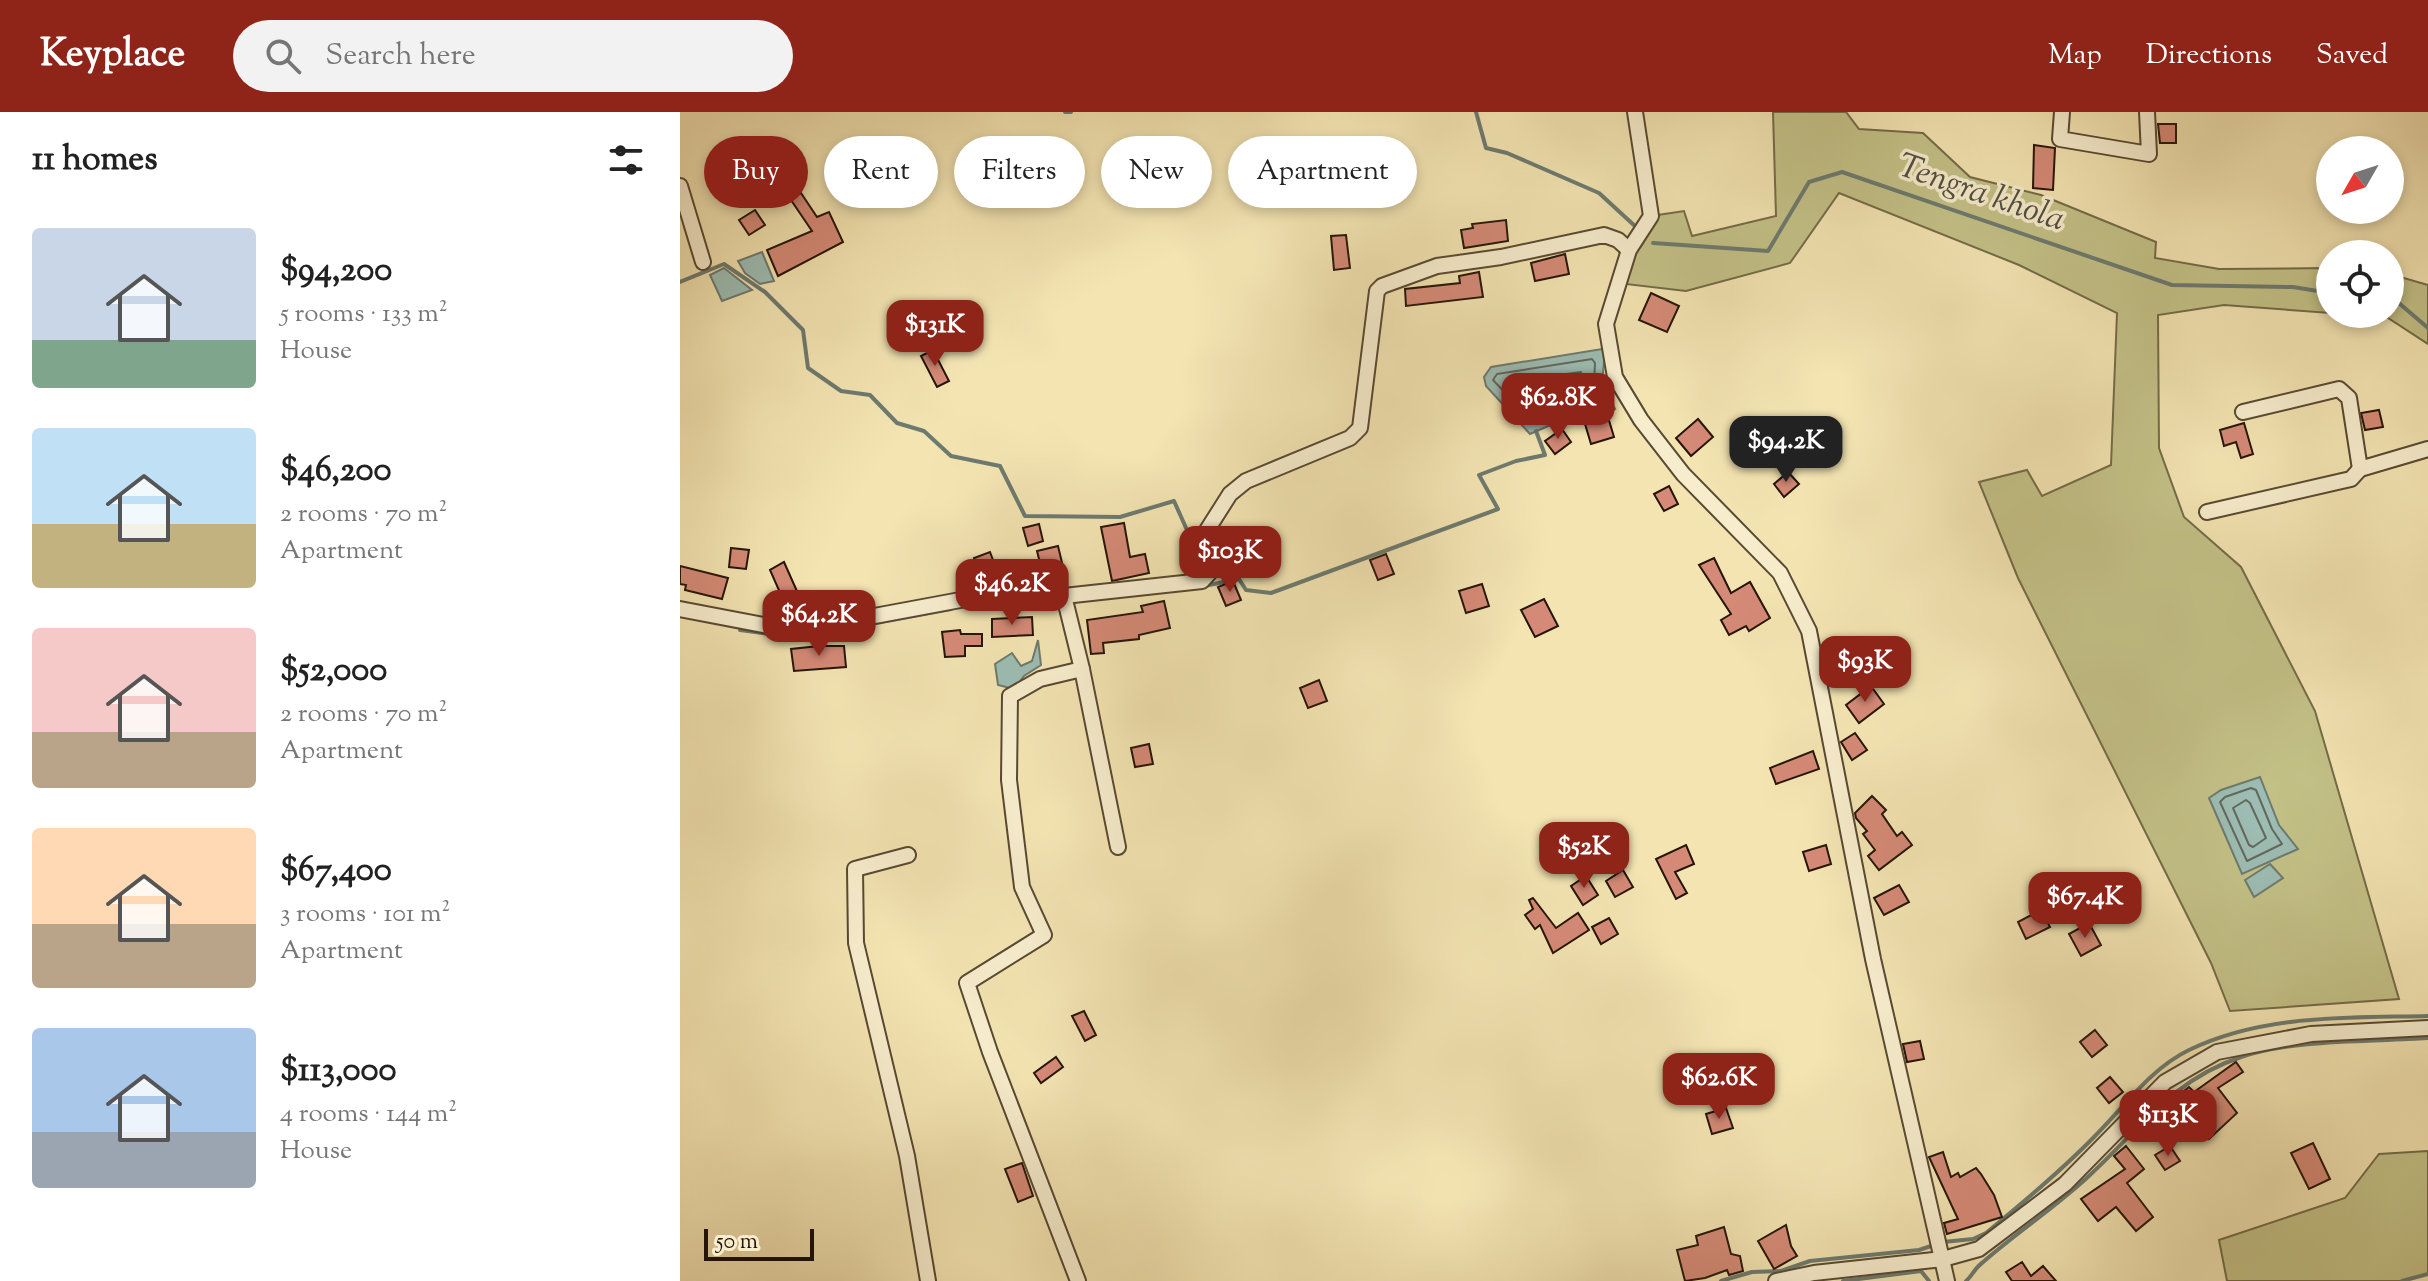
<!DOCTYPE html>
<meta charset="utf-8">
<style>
:root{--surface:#fff;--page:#f2f2f2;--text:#222;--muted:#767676;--accent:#8f2418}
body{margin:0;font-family:"Sorts Mill Goudy",serif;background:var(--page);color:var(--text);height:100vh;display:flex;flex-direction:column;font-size:30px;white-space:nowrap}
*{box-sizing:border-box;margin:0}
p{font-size:26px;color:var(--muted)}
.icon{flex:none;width:44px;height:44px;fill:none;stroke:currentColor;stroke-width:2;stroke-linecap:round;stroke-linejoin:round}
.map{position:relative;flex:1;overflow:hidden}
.panel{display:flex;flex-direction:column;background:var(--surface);width:680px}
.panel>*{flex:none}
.guide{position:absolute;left:24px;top:24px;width:760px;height:72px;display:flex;gap:16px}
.needle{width:52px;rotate:231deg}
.buttons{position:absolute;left:1636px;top:24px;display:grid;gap:16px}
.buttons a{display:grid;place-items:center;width:88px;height:88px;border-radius:50%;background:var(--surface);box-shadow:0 4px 12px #0003;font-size:40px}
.scale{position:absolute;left:24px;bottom:20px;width:110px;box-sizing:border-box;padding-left:8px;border:4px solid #251508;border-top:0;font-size:22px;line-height:28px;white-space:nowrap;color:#251508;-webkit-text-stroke:6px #f7edcd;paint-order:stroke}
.price{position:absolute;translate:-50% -68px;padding:0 18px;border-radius:16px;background:var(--accent);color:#fff;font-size:26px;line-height:52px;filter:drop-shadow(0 2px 4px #0008)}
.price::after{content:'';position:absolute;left:50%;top:48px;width:24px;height:18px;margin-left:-12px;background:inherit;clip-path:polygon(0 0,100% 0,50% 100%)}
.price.on{background:#222;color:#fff}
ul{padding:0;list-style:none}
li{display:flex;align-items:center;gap:24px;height:200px;padding:0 32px}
li span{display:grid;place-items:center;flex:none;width:224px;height:160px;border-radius:8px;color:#555}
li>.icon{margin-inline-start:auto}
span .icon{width:96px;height:96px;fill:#fffc;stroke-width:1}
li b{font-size:34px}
h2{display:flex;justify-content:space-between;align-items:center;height:96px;padding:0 32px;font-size:34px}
.chip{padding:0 28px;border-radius:36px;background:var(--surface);box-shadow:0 4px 12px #0003;font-size:28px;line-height:72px}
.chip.on{background:var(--accent);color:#fff}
header{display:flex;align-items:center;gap:48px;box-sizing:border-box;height:112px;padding:0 40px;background:var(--accent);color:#fff}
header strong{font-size:38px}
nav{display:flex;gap:44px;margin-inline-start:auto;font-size:28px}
.search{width:560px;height:72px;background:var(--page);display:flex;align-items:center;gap:20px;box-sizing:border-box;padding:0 28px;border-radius:44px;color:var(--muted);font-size:30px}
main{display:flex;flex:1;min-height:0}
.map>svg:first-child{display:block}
</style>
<header>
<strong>Keyplace</strong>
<div class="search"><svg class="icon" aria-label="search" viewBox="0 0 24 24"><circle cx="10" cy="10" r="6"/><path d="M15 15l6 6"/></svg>Search here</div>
<nav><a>Map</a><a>Directions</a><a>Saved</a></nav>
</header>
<main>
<section class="panel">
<h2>11 homes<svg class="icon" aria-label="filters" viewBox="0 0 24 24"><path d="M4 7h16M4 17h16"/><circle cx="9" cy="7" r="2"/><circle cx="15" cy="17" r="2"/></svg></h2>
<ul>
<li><span style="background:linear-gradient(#c9d6e8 70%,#7fa58c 0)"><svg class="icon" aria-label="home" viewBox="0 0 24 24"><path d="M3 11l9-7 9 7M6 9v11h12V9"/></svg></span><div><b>$94,200</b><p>5 rooms · 133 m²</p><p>House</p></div></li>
<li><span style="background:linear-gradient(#bfe0f5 60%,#c2b280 0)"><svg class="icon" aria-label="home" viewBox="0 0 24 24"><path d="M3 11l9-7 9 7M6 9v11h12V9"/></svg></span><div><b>$46,200</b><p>2 rooms · 70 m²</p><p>Apartment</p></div></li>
<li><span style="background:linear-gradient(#f6c9c9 65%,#b9a48a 0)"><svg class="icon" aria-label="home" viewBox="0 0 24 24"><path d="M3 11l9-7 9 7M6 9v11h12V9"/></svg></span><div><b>$52,000</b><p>2 rooms · 70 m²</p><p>Apartment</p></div></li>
<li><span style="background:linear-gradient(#ffd9b3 60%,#b9a48a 0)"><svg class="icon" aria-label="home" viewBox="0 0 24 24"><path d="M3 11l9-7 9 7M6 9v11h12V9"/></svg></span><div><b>$67,400</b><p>3 rooms · 101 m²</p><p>Apartment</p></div></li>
<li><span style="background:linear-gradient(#a9c7e8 65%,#9aa5b1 0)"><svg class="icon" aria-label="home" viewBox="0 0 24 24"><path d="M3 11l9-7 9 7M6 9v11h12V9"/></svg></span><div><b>$113,000</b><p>4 rooms · 144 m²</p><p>House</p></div></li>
</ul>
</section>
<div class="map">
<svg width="1748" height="1169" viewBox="0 0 1748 1169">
<rect width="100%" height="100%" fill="#f3e4b2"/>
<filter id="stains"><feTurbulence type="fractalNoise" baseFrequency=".0025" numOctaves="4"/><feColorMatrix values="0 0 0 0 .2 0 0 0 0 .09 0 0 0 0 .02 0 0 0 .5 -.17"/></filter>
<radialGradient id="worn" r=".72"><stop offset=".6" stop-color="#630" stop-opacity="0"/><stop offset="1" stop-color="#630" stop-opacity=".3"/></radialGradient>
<g fill="#c3c187" stroke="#746b48" stroke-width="2">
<polygon points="1093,0 1166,0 1179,17 1243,21 1290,65 1361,83 1476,130 1475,146 1539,157 1650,156 1650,201 1544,193 1478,203 1479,336 1504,405 1561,455 1635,599 1719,887 1550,899 1531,851 1338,466 1299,370 1347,358 1362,384 1431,353 1437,201 1339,153 1159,81 1110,151 1006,179 937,171 971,104 1004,99 1012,124 1096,104"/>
<polygon points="1710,162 1748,173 1748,232 1708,206 1660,202 1710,202"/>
<polygon points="1748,1039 1748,1162 1722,1169 1547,1169 1539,1128 1665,1086 1699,1042"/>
</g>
<g fill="#9dbdb4" stroke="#6d7a6f" stroke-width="2">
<polygon points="82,140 94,169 80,172 65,161 58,149"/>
<polygon points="44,156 72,178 42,189 30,163"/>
<polygon points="922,237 925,240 922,271 935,297 931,300 900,310 875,311 850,322 806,274 804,265 811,255"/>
<polygon points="358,528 361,553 344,564 334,577 318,573 315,552 332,541 341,554 352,549"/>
<polygon points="1580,665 1599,713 1618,737 1562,762 1529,686 1541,678"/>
<polygon points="1590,752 1603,766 1574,785 1565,768"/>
</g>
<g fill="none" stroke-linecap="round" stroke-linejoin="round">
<g stroke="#61695e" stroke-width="2">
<path d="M 912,247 L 915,251 L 914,272 L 921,292 C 899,303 876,302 854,311 L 813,268 L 817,262 Z"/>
<path d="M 901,260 L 908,285 C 895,295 871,295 855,299 L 831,274 L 834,269 Z"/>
<polygon points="1571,676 1576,678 1592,717 1602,732 1567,749 1540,690 1545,685"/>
<polygon points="1566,688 1570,691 1586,726 1573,735 1569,733 1553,696"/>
</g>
<g stroke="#6d7a6f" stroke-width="4">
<polyline points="385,0 391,0"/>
<polyline points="796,0 806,36 827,41 919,81 956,115"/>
<polyline points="973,131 1088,139 1129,70 1162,60 1492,173 1613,175 1650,181"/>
<polyline points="0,170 44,152 85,180 123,218 128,256 161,279 190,283 217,311 244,319 271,344 320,354 345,404 440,405 494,389 511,427 506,436 525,451"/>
<polyline points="1710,190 1720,192 1748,216"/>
<polyline points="524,474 559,467 566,478 591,481 818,397 799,363 836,349 865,343 856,319"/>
<polyline points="334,492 382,493"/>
<polyline points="185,513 271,497"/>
<polyline points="60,518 105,524"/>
<path d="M 1263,1130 L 1293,1127 L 1306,1121 C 1344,1090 1381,1059 1415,1024 C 1445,994 1470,957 1509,938 C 1584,902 1667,906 1748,904"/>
<polyline points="1041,1169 1072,1160 1101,1159 1130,1149 1239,1138 1254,1133"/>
<polyline points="1163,1169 1241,1159 1249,1169"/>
<path d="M 1286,1169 C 1292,1164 1295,1156 1302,1151 C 1337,1120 1376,1095 1410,1063 C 1461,1016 1492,968 1561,945 C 1614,927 1691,930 1748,926"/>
<polyline points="1722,1169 1748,1162"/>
</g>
</g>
<g fill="#d58a77" stroke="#251508" stroke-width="2">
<polygon points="1478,12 1496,12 1496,31 1480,31"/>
<polygon points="1354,33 1375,36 1373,78 1353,76"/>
<polygon points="84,41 87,60 30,66 29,55 58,54 57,45"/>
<polygon points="121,81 137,105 149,100 163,130 98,164 87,138 132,119 111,88"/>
<polygon points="75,98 85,113 69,123 59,108"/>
<polygon points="826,108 828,129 784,136 781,118 793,116 792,112"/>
<polygon points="666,123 670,156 654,158 651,124"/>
<polygon points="885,142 889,162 855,169 851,151"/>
<polygon points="799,160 803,185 726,194 725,177 780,171 779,164"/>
<polygon points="971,181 999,194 987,220 959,208"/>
<polygon points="253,238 269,269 257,275 241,244"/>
<polygon points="1699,298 1703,315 1685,318 1681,301"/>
<polygon points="928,305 934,325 911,332 905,312"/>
<polygon points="1018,307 1033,325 1011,344 996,326"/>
<polygon points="1564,311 1573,342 1561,346 1556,330 1544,334 1540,318"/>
<polygon points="882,317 891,330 875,342 865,329"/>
<polygon points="1108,360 1119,372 1104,385 1094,372"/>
<polygon points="989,374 998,392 984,399 974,382"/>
<polygon points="444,411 450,445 465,442 469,461 432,469 421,415"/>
<polygon points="359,412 363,429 348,434 343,416"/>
<polygon points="378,434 384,459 363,463 357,439"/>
<polygon points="51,436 69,438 66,457 49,455"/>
<polygon points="310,440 319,464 302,470 294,446"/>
<polygon points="706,442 714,462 698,468 690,448"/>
<polygon points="1034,446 1051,481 1070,470 1090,506 1069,519 1066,514 1049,523 1041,508 1051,502 1019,453"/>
<polygon points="104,450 120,486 105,492 90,458"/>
<polygon points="0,454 48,466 42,487 5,478 6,473 0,472"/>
<polygon points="553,469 561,488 546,494 538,475"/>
<polygon points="802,472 809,494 786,501 779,479"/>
<polygon points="864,487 878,514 855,525 841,498"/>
<polygon points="484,489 490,516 459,523 459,527 423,531 424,541 411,542 407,508 463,500 461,494"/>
<polygon points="352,505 353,523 312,525 312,507"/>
<polygon points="280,518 281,522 302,522 302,534 285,534 285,544 265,545 262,520"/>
<polygon points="139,534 164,534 166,555 114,559 111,537"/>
<polygon points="639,568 647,589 628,596 620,576"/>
<polygon points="1191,574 1204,592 1179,611 1166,593"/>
<polygon points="1175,621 1187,638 1172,648 1161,630"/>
<polygon points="469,632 473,652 455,655 451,636"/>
<polygon points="1133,639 1139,657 1096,672 1090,656"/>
<polygon points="1192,684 1206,698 1202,702 1217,724 1222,720 1232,733 1199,758 1188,744 1195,738 1183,722 1187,719 1176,706 1175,701"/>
<polygon points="878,721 890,740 874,750 862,731"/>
<polygon points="1006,733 1014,752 995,760 1007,781 996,787 976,747"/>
<polygon points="1146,733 1151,752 1129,759 1123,740"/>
<polygon points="943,758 953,775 935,785 926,769"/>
<polygon points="906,764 918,783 903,793 891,774"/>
<polygon points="1219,773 1229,790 1204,803 1194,786"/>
<polygon points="853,786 876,816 898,801 909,818 873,841 860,813 855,817 845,803 853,797 849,788"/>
<polygon points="1361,798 1370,815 1346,827 1338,810"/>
<polygon points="929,806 938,822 921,832 912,815"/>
<polygon points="1409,811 1421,833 1401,844 1389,822"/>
<polygon points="404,899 416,923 405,929 392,904"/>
<polygon points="1415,918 1427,933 1412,945 1400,930"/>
<polygon points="1240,929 1244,947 1227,950 1223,932"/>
<polygon points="376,945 383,955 361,971 354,961"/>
<polygon points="1556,950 1563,960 1538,976 1557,1001 1529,1027 1516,1011 1499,1024 1480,998 1509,975 1514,980"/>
<polygon points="1430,965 1443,980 1429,991 1417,976"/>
<polygon points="1046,996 1053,1016 1032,1022 1026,1002"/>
<polygon points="1633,1031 1650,1067 1629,1077 1611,1041"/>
<polygon points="1446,1034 1464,1057 1447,1071 1473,1105 1456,1119 1436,1095 1418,1109 1401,1087 1445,1057 1434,1044"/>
<polygon points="1490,1034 1500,1049 1485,1058 1475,1043"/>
<polygon points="1263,1040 1271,1065 1278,1061 1280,1065 1296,1056 1301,1062 1314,1083 1322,1105 1267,1122 1264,1111 1278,1107 1249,1045"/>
<polygon points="342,1051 353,1084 338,1090 325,1057"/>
<polygon points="1106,1113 1111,1134 1117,1144 1094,1157 1078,1129"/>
<polygon points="1044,1115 1051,1142 1060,1144 1063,1159 1049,1163 1047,1158 1025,1166 1005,1169 997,1138 1018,1133 1016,1124"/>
<polygon points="1342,1150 1351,1164 1363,1154 1376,1169 1332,1169 1326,1160"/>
</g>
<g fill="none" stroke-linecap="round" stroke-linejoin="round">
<g stroke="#584932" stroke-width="18">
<g id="street">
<polyline points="955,0 971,104 949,138 926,212 935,265 961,308 1003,362 1100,461 1129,519 1193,847 1267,1169"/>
<polyline points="1382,0 1380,27 1469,42 1467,0"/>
<polyline points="0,74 23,150"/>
<polyline points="1563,300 1659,277 1669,286 1680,357 1748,337"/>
<polyline points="1527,400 1662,369 1671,367 1680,357"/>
<polyline points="384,484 402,557 360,567 330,584 329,668 342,775 364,823 287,871 310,940 398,1169"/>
<polyline points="0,497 114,519 291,486 384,484 522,469 533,457 524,423 550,382 566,369 670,326 680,316 697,179 702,174 757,154 821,145 924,123 938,128 949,138"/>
<polyline points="402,557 438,735"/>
<polyline points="228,743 175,757 176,831 227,1044 248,1169"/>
<polyline points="1096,1169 1134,1161 1263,1147 1299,1137 1385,1072 1485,970 1537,940 1631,922 1748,916"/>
</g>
</g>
<use href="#street" stroke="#f7edcd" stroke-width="14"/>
</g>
<g text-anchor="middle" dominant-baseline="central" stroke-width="7" stroke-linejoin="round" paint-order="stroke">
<g font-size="34" font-style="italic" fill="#4f5044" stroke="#f7edcd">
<text transform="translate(1301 82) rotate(19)">Tengra khola</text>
</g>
</g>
<rect width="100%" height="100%" filter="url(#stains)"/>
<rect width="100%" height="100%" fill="url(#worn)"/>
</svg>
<div class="buttons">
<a><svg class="needle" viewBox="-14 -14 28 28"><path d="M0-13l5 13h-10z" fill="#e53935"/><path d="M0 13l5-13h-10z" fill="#767676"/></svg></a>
<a><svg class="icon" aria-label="locate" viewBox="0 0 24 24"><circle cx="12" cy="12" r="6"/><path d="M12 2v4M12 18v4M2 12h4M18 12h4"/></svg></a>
</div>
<div class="scale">50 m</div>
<b class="price" style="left:255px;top:256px">$131K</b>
<b class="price" style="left:878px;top:329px">$62.8K</b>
<b class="price on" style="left:1106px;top:372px">$94.2K</b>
<b class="price" style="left:550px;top:482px">$103K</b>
<b class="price" style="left:332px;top:515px">$46.2K</b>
<b class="price" style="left:139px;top:546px">$64.2K</b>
<b class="price" style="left:1185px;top:592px">$93K</b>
<b class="price" style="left:904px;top:778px">$52K</b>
<b class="price" style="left:1405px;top:828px">$67.4K</b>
<b class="price" style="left:1039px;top:1009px">$62.6K</b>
<b class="price" style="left:1488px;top:1046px">$113K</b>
<div class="guide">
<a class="chip on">Buy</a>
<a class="chip">Rent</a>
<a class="chip">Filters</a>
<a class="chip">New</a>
<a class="chip">Apartment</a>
</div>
</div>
</main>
